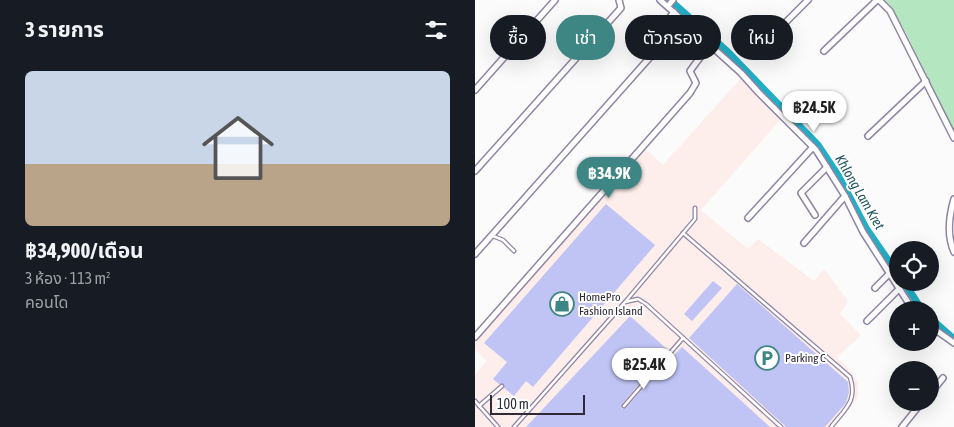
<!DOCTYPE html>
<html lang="th">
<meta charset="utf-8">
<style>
:root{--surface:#171b24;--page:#20242c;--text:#f1f3f6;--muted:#9ea1a6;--line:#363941;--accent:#3e8683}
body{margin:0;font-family:"Asap Condensed","Noto Sans Thai",sans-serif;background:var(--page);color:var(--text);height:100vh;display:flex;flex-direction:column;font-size:19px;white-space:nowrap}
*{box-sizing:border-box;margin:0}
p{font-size:16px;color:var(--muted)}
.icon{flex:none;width:28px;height:28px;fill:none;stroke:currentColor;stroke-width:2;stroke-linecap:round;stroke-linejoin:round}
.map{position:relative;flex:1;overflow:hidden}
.drawer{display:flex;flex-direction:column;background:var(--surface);width:475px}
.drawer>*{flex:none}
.guide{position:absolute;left:15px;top:15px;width:389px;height:45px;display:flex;gap:10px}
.controls{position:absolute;left:414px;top:241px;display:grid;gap:10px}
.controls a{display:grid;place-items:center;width:50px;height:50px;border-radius:50%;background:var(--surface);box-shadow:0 5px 20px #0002;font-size:25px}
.scale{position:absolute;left:15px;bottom:12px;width:95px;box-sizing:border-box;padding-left:5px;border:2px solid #2e2a36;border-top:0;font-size:14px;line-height:18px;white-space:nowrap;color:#2e2a36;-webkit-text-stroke:4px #fff;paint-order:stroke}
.price{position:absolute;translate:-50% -42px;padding:0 11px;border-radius:18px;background:#fff;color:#222;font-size:16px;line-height:32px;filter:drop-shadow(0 1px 2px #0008)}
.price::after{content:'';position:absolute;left:50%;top:30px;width:15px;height:11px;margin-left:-8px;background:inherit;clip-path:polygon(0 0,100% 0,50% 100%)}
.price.current{background:var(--accent);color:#fff}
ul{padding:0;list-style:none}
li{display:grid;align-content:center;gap:10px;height:265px;padding:0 25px}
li+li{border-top:1px solid var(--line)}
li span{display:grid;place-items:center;height:155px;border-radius:8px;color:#555}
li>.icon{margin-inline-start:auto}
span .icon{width:90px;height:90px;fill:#fffc;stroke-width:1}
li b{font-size:21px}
h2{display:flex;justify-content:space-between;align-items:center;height:60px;padding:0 25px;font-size:21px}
.chip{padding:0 18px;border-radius:22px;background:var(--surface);box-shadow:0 5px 20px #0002;font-size:18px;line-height:45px}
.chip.current{background:var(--accent);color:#fff}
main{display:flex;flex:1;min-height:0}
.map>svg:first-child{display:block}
</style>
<main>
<section class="drawer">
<h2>3 รายการ<svg class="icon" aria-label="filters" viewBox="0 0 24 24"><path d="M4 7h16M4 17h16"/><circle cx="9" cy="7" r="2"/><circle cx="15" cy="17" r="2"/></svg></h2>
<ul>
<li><span style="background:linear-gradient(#c9d6e8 60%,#b9a48a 0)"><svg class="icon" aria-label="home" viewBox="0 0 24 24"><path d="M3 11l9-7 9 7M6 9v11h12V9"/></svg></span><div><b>฿34,900/เดือน</b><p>3 ห้อง · 113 m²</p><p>คอนโด</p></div></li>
</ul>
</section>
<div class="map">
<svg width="479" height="427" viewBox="0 0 479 427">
<rect width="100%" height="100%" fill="#fbfbfb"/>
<polygon fill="#fdedeb" points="266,78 305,120 226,210 273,249 283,239 339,281 349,269 373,301 365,314 386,335 362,357 375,371 383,383 383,398 360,427 0,427 0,374 12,361 0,350 0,339 169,148 188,165"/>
<polygon fill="#b4e6c0" points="410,0 479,0 479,131 431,33 415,5"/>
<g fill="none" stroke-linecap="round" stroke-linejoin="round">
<g stroke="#22aec5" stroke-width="7">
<polyline points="195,0 251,50 343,145 363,175 391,228 422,273"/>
<polyline points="429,282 447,310"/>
<polyline points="455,318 479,339"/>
</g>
</g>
<g fill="#bfc4f5">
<polygon points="131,204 180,245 58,387 51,381 39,396 29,388 29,384 24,384 18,379 32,362 9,343"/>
<polygon points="238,281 247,288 217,321 209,314"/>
<polygon points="262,284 373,382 374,392 371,403 350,427 311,427 214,338"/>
<polygon points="155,316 193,350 147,404 147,409 151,408 198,354 199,355 207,347 295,427 51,427"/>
</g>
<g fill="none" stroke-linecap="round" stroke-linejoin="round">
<g stroke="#9085a4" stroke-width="5">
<g id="lane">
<path d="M 208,233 L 375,377 C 383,401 370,409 356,427"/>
<polyline points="18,236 28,240 39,251"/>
<polyline points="151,301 220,219 220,208"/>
<polyline points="0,401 23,427"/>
<polyline points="4,406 27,386"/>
<polyline points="149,406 208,338"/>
<polyline points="39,427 150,302 163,299 171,304 306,427"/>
</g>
</g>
<g stroke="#9085a4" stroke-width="8">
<g id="street">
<polyline points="185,0 266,73 284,93 341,150 370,196 388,232 438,310"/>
<polyline points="404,0 415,11 479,138"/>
<polyline points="193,6 198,0"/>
<polyline points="304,29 333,0"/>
<polyline points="349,51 402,0"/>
<polyline points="0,90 80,0"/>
<polyline points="393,136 451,81"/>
<polyline points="0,171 146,8 144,0"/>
<path d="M 479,199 C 474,216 472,236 479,252"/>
<polyline points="340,215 326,193 352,167"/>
<polyline points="273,218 338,147"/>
<polyline points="329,243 370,196"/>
<polyline points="0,254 185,46 179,37 199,12"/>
<polyline points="400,288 415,273"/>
<polyline points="392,321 424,289"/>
<polyline points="455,326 479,343"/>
<polyline points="0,337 215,93 221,83 215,71 235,44"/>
<polyline points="455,394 468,378"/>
<polyline points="427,427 447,402"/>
</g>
</g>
<use href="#lane" stroke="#fff" stroke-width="2.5"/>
<use href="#street" stroke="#fff" stroke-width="5"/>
</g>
<defs>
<g id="shop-ring" transform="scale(1.25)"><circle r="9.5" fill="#fff" stroke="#3e8683" stroke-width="1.5"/><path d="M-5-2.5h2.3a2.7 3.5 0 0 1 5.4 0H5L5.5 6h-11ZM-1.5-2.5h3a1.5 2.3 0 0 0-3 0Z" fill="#3e8683"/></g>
<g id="parking-ring" transform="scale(1.25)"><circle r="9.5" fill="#fff" stroke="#3e8683" stroke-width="1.5"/><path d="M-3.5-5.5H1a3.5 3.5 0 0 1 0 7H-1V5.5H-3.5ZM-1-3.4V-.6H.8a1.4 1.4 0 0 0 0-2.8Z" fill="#3e8683"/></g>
</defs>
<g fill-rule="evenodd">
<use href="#shop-ring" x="87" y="304"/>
<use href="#parking-ring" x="292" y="358"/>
</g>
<g text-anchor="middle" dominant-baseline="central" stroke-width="4" stroke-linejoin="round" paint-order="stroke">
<g font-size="12" fill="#2e2a36" stroke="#fff" text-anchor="start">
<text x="104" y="297">HomePro<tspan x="104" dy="14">Fashion Island</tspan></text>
<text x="310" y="358">Parking C</text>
</g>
<g font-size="14" font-style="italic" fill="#215761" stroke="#fff">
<text transform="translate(385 192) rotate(60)">Khlong Lam Kret</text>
</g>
</g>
</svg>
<div class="controls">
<a><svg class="icon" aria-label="locate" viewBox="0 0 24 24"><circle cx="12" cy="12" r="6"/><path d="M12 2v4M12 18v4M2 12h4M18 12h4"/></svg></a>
<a>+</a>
<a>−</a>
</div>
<div class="scale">100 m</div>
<b class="price" style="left:339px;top:133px">฿24.5K</b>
<b class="price current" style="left:134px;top:199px">฿34.9K</b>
<b class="price" style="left:169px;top:390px">฿25.4K</b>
<div class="guide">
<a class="chip">ซื้อ</a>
<a class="chip current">เช่า</a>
<a class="chip">ตัวกรอง</a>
<a class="chip">ใหม่</a>
</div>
</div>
</main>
